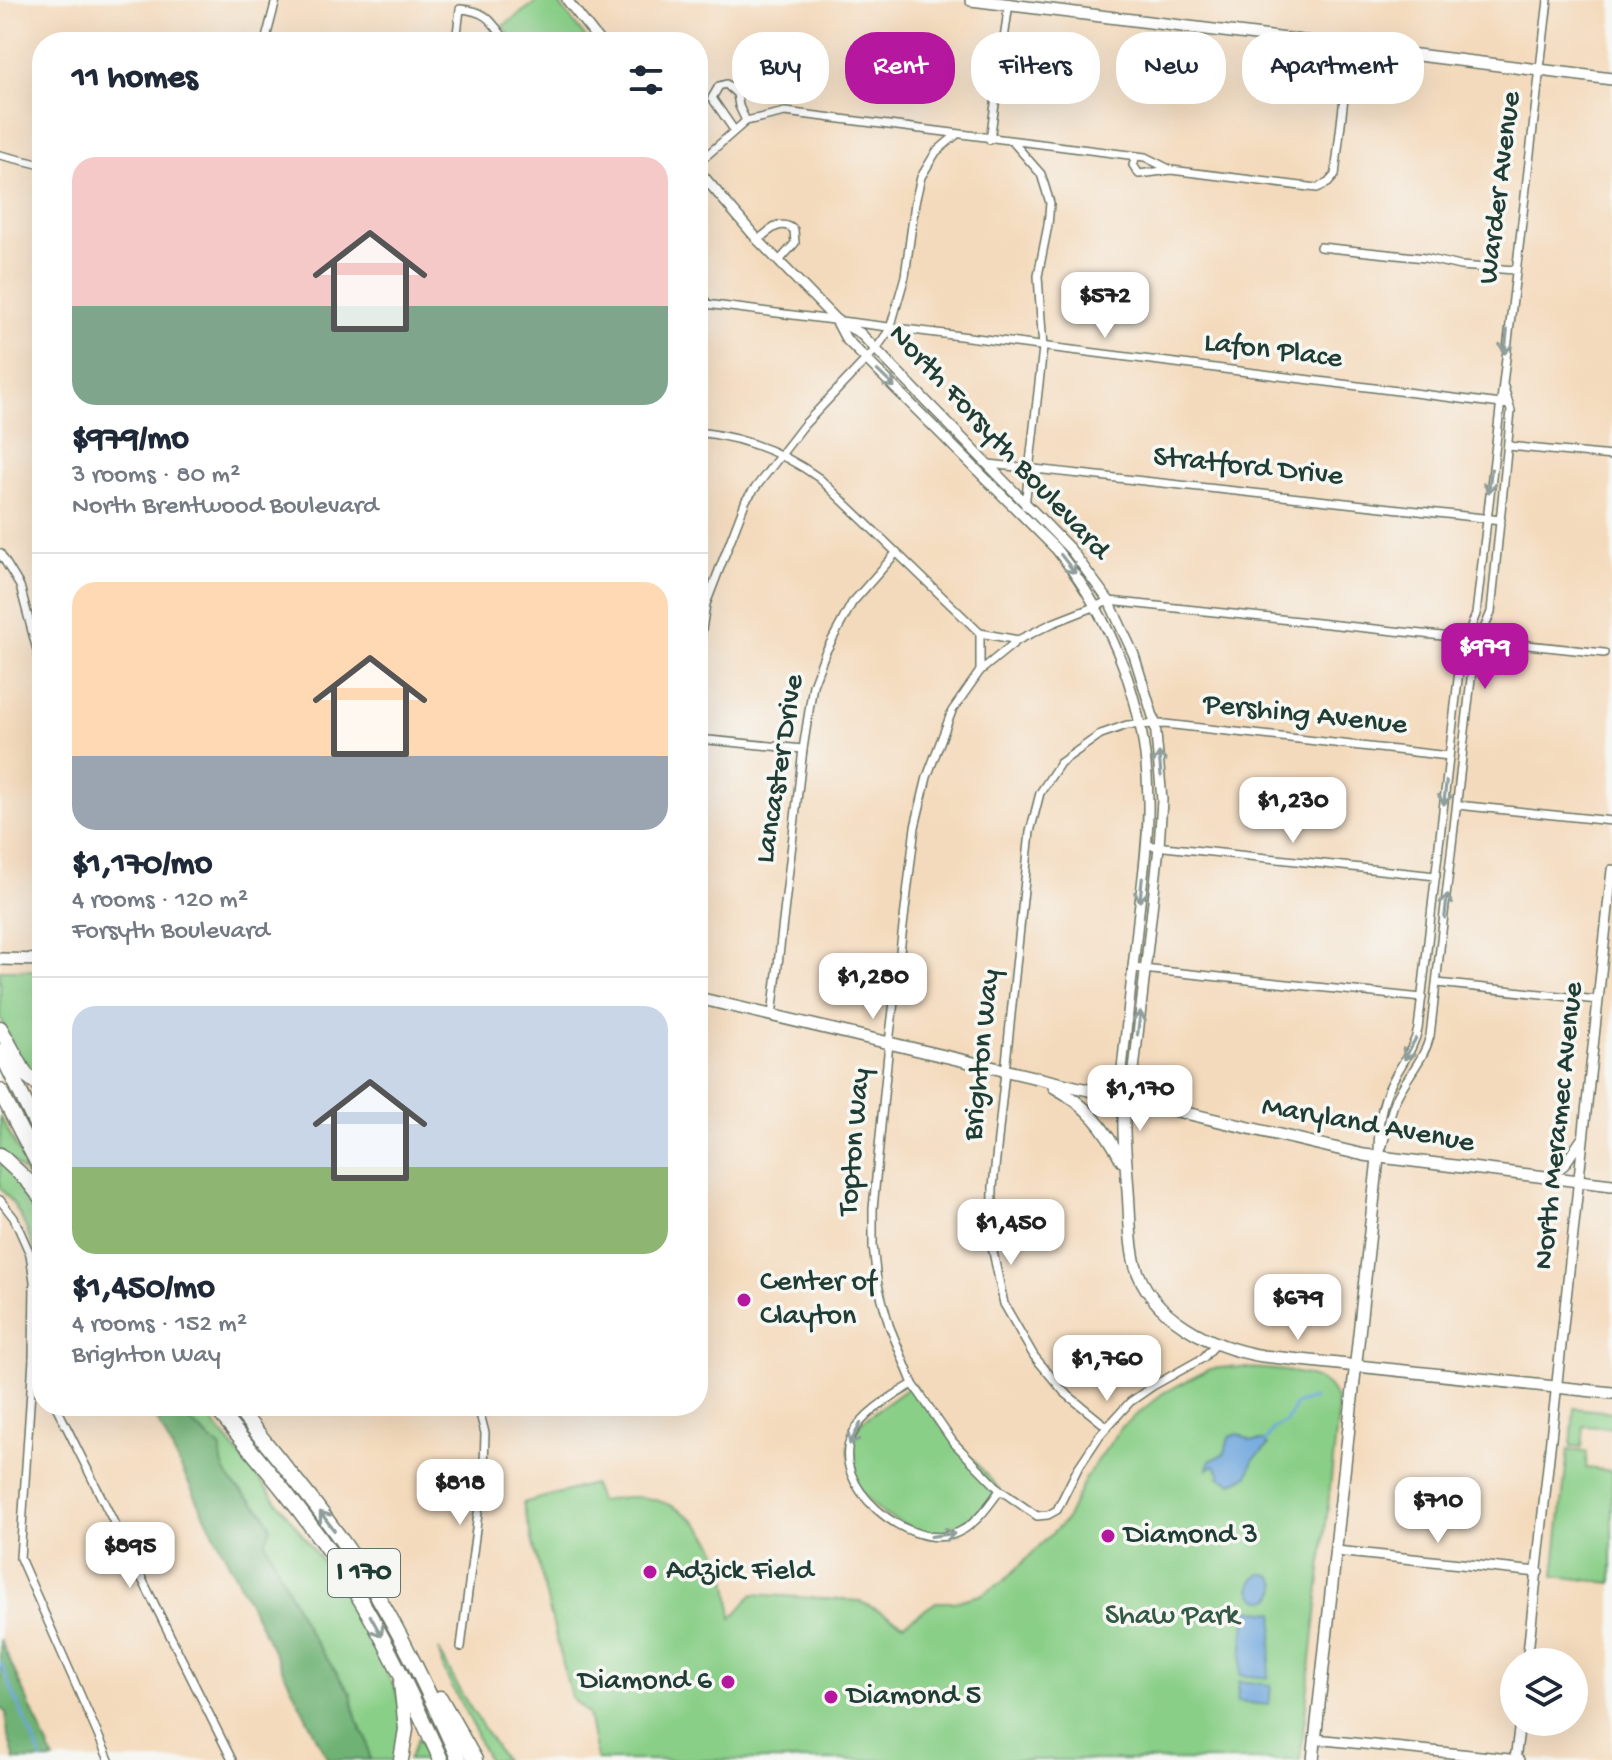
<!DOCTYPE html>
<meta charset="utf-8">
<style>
:root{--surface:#fff;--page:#f2f2f3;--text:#1f2937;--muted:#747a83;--line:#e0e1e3;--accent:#b5179e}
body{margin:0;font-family:"Gochi Hand",sans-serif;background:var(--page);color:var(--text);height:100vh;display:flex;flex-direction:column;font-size:30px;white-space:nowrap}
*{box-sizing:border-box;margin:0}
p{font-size:26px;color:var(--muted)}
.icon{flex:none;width:44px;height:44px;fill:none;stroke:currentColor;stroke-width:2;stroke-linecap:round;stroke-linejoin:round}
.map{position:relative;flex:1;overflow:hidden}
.panel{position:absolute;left:32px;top:32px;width:676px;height:1384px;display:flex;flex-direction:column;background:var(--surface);border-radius:32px;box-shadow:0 8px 32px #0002}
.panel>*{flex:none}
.banner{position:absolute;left:732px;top:32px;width:760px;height:72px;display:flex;gap:16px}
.tools{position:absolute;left:1500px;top:1648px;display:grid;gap:16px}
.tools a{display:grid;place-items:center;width:88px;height:88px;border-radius:50%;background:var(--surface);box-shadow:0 8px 32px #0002;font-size:40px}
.price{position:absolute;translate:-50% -68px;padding:0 18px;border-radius:16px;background:#fff;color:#222;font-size:26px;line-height:52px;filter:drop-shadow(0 2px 4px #0008)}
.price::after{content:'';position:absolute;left:50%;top:48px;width:24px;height:18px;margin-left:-12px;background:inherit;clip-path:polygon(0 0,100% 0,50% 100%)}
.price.selected{background:var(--accent);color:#fff}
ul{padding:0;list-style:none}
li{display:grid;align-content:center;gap:16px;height:424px;padding:0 40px}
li+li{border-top:2px solid var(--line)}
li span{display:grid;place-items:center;height:248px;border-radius:24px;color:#555}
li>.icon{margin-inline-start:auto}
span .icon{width:144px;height:144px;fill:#fffc;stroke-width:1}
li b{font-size:34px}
h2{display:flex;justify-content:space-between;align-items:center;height:96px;padding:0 40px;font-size:34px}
.pill{padding:0 28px;border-radius:32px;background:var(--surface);box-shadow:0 8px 32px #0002;font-size:28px;line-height:72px}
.pill.selected{background:var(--accent);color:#fff}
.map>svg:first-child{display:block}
</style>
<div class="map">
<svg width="1612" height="1760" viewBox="0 0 1612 1760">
<rect width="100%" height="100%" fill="#f6f6f2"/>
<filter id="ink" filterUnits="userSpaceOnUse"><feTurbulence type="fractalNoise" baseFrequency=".0125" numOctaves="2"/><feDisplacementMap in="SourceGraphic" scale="16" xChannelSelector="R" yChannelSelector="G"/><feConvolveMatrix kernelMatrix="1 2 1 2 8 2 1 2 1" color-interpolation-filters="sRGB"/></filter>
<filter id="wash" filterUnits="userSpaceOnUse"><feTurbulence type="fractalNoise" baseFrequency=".006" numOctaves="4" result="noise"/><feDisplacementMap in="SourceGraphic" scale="32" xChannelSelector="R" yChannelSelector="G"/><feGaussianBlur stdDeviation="1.8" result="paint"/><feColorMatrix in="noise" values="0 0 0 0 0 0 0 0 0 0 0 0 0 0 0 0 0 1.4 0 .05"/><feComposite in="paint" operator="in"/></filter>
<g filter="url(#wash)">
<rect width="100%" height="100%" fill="#f4dabc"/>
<g fill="#8acf88" stroke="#54865e" stroke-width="2">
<polygon points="539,0 556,0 589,42 515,42 503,26"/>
<polygon points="0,970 42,970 42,1082 17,1054 0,1018"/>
<polygon points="0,1116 20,1154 42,1186 39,1187 0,1149"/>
<path d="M 0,1162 L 42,1206 L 42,1273 L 38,1273 C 34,1242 22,1210 0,1188 Z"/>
<path d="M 1230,1367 C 1255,1369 1310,1368 1328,1386 C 1336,1394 1337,1405 1338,1415 L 1300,1760 L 597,1760 L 588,1714 L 571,1697 L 523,1503 L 593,1484 L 599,1501 C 609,1500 620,1497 630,1497 C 678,1497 715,1529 726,1574 C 730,1588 730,1603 732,1618 L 753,1594 L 860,1601 L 904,1624 L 936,1602 L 953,1602 L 980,1595 L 1003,1582 L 1066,1520 L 1086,1477 L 1122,1427 L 1163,1393 L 1210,1369 Z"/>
<polygon points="913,1384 932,1414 1000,1490 959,1533 928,1537 883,1514 857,1489 848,1447 860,1423"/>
<path d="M 178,1406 L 199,1406 C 267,1488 337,1569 383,1666 C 391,1681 402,1701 402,1718 C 402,1731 397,1747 394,1760 L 370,1760 L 367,1739 L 357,1721 L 351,1694 L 307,1630 L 265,1541 L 271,1528 L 265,1513 L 230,1482 L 208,1437 L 187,1419 Z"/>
<polygon points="1574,1408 1612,1412 1612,1428 1584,1426 1582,1447 1571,1446"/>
<polygon points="1568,1450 1587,1452 1586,1468 1612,1471 1612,1583 1554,1576"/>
<path d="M 439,1650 L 461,1693 L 504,1760 L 489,1760 C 480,1749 478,1738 473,1726 C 462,1701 442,1677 439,1650 Z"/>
<polygon points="418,1738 429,1760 408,1760"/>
</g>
<g fill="#6fb274" stroke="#477854" stroke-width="2">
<path d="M 150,1406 L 178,1406 L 187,1419 L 221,1449 C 219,1490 259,1494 271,1528 L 265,1542 L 307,1630 L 351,1694 L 357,1721 L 367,1739 L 370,1760 L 328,1760 Z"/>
<polygon points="0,1639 54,1760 15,1760 8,1736 6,1712 0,1707"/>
</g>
<g fill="#6ea6dd" stroke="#467288" stroke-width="2">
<polygon points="1238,1434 1251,1441 1265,1441 1268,1446 1253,1460 1248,1476 1233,1483 1219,1477 1221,1474 1214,1465 1208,1469 1210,1461 1225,1453 1229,1437"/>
<circle cx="1264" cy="1587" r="13"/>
<polygon points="1247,1610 1275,1613 1268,1678 1240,1675"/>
<polygon points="1239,1681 1271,1685 1269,1705 1237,1702"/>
</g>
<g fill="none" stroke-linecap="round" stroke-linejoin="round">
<g stroke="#6ea6dd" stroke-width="3">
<polyline points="1266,1442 1273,1429 1286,1422 1296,1404 1314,1399"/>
<polyline points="0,1662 42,1760"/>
</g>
</g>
</g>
<g filter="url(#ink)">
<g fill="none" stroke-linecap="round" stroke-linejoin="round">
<g stroke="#6a7464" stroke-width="10">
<g id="minor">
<polyline points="265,42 276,0"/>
<path d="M 456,42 L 460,9 C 488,11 491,21 507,42"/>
<polyline points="734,130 712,98 719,86 726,84 737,94 739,106 746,121"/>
<polyline points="990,140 1009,3"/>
<polyline points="1012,141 1041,174 1050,203 1048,225 1038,276 1043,348 1025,506"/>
<polyline points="0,155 42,165"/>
<polyline points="1136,156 1133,165 1139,174 1171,170"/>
<polyline points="698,163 746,121 785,112 1145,157 1171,170 1317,188 1328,183 1335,175 1350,46"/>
<path d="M 758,240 C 769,231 781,218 794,230 L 795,243 L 779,261"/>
<polyline points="1320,247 1425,258 1460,266 1515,270"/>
<polyline points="698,292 708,304"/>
<polyline points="698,303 1509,405"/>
<path d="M 698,432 C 743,437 783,452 819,478 L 980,633 L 1018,640 L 1053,623 L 1109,601 L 1604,653"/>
<polyline points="1508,446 1612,456"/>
<polyline points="989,464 1501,520"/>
<polyline points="0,553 20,586 42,669"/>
<polyline points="980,633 980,671 952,711 927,777 915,827 889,1043 873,1209 873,1246 877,1281 889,1325 913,1384 953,1442 1000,1490 1037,1516 1048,1515 1057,1510 1078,1468 1100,1435 1130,1402 1153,1386 1203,1358 1216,1344"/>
<polyline points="698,655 706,604 746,500 804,425 876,349 890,329 905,276 915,203 921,177 936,152 956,135"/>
<polyline points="980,671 1018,640"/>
<polyline points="698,739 803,749"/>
<polyline points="1457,805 1612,821"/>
<polyline points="1146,845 1436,876"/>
<polyline points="1133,968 1422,998"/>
<polyline points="1437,983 1598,1000"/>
<polyline points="772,1016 803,749 813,685 825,653 852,603 897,552"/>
<path d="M 1380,1154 C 1387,1136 1388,1117 1396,1099 C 1406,1077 1424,1060 1430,1036 L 1474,653 L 1491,612 L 1511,411 L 1504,387"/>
<path d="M 1378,1158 C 1378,1132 1379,1106 1392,1082 C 1401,1064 1414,1049 1418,1029 L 1461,653 L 1476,614 L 1548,0"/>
<polyline points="0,1200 14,1218 30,1254 34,1281 33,1359 42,1377"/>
<polyline points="33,1359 20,1558 109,1760"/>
<path d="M 913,1384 C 891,1397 863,1412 852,1435 C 828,1486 908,1548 951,1535 C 973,1529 988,1507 1000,1490"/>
<polyline points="56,1406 232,1760"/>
<polyline points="1106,1426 1064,1392 1034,1356 1004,1304 992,1247 993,1187 1030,832 1040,793 1060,763 1101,734 1127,725 1165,724 1449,756"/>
<polyline points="461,1647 484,1466 485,1433 478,1406"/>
</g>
</g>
<g stroke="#6a7464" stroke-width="12">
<g id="tertiary">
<polyline points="567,0 600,42"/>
<path d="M 698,170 L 758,240 L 836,320 L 846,339 L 1056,549 C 1114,621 1147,707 1148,800 C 1149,840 1142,881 1138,921 C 1132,973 1127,1026 1121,1078 L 1125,1099"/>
<polyline points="836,320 860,333 1071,550 1109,601 1134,655 1155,723 1162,800 1159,847 1133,1079 1125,1099"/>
<polyline points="1546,1178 1564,1165 1581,1140"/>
<polyline points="1336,1551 1538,1572"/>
<polyline points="1527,1662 1612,870"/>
<polyline points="1315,1739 1519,1760"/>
<polyline points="1515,1760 1520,1722"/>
</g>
</g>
<g stroke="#6a7464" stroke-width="14">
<g id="secondary">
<polyline points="971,0 1612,79"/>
<polyline points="0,959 42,960"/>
<polyline points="698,998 1364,1155 1612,1185"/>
<path d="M 1054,1087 C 1087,1105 1105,1128 1122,1161"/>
<path d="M 1125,1099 C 1122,1131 1126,1159 1128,1191 C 1130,1215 1129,1241 1135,1264 C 1150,1318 1213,1348 1263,1356 L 1612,1393"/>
<polyline points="1313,1760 1378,1158"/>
</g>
</g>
<g stroke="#6a7464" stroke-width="17">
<g id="motorway">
<polyline points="0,1028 26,1075 42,1087"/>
<polyline points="0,1051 42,1137"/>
<polyline points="0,1091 42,1172"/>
<polyline points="0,1155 28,1181 42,1199"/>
<path d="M 214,1406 C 263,1464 312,1522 352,1586 C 387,1641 414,1701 441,1760"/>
<path d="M 236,1406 C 280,1462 327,1515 365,1575 C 402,1634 431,1697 459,1760"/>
<polyline points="440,1698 475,1760"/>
<polyline points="401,1760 406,1729 401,1683"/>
</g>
</g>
<use href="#minor" stroke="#fff" stroke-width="7"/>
<use href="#tertiary" stroke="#fff" stroke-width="9"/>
<use href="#secondary" stroke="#fff" stroke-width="11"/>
<use href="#motorway" stroke="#fff" stroke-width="14"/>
</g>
<defs><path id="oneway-shaft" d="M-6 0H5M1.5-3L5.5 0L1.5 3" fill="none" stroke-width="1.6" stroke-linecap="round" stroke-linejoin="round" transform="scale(2)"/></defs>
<g stroke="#8f9e9a">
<use href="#oneway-shaft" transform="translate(1506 342) rotate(96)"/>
<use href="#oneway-shaft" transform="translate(886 379) rotate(44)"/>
<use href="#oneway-shaft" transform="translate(1490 481) rotate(97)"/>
<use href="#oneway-shaft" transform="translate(1068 564) rotate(52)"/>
<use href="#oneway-shaft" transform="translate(1160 764) rotate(-95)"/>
<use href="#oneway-shaft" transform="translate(1445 793) rotate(96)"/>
<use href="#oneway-shaft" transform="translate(1141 890) rotate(96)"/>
<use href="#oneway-shaft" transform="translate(1446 906) rotate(-84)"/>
<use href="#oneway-shaft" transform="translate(1139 1023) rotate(-83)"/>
<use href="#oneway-shaft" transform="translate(1410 1049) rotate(118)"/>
<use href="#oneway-shaft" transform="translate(855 1434) rotate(118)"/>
<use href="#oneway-shaft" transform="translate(327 1521) rotate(-127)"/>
<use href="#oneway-shaft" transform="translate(943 1535) rotate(-7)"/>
<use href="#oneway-shaft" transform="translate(376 1626) rotate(61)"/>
</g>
</g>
<g fill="#b5179e" stroke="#f6f6f2" stroke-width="3">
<circle cx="744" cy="1300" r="8"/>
<circle cx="1108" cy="1536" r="8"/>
<circle cx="650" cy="1572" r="8"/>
<circle cx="728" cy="1682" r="8"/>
<circle cx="831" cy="1697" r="8"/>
</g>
<g text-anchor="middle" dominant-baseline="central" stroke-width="7" stroke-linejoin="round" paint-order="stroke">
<rect fill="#f6f6f2" stroke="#60746d" stroke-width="2" x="328" y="1549" width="72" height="48" rx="6"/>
<g font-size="28" font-weight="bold" fill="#1f3d34">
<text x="364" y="1573">I 170</text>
</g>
<g font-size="30" fill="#1f3d34" stroke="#f6f6f2">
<text transform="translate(1501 188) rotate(-83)">Warder Avenue</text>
<text transform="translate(1273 352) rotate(7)">Lafon Place</text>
<text transform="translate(998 443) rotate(47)">North Forsyth Boulevard</text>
<text transform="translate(1248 468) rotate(6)">Stratford Drive</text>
<text transform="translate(1305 716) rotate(6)">Pershing Avenue</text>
<text transform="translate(781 769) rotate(-81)">Lancaster Drive</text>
<text transform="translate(983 1055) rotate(-84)">Brighton Way</text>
<text transform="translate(1368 1126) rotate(10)">Maryland Avenue</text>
<text transform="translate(1560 1126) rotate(-84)">North Meramec Avenue</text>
<text transform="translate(856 1142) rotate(-85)">Topton Way</text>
</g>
<g font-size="30" fill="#1f3d34" stroke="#f6f6f2" text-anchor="start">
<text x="760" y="1283">Center of<tspan x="760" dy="34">Clayton</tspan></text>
<text x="1124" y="1536">Diamond 3</text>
<text x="666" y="1572">Adzick Field</text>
<text x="712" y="1682" text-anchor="end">Diamond 6</text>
<text x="847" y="1697">Diamond 5</text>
</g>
<g font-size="30" fill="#345a45" stroke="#f6f6f2">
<text x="1172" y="1617">Shaw Park</text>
</g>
</g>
</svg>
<div class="tools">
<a><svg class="icon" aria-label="layers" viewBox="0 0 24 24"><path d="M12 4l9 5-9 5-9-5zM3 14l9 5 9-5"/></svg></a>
</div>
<b class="price" style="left:1105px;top:340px">$572</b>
<b class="price selected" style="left:1485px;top:691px">$979</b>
<b class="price" style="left:1293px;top:845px">$1,230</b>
<b class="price" style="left:873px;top:1021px">$1,280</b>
<b class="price" style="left:1140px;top:1133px">$1,170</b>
<b class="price" style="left:1011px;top:1267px">$1,450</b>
<b class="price" style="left:1298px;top:1342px">$679</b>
<b class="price" style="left:1107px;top:1403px">$1,760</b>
<b class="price" style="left:460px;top:1527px">$818</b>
<b class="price" style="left:1438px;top:1545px">$710</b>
<b class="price" style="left:130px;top:1590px">$895</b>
<div class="banner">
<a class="pill">Buy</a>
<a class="pill selected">Rent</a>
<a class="pill">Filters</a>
<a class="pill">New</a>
<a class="pill">Apartment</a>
</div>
<section class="panel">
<h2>11 homes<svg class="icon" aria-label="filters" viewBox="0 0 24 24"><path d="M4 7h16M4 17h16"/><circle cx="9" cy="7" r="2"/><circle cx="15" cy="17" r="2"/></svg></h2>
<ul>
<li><span style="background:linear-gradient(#f6c9c9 60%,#7fa58c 0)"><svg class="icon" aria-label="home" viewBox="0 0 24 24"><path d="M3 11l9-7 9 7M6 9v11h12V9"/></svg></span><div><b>$979/mo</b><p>3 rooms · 80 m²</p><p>North Brentwood Boulevard</p></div></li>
<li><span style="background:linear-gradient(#ffd9b3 70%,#9aa5b1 0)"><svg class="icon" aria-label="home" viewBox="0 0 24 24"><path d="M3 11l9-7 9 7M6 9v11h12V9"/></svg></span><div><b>$1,170/mo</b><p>4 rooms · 120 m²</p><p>Forsyth Boulevard</p></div></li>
<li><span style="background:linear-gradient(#c9d6e8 65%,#8fb573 0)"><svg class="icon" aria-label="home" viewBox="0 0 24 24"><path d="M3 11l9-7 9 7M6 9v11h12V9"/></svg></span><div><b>$1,450/mo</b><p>4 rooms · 152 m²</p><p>Brighton Way</p></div></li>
</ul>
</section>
</div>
